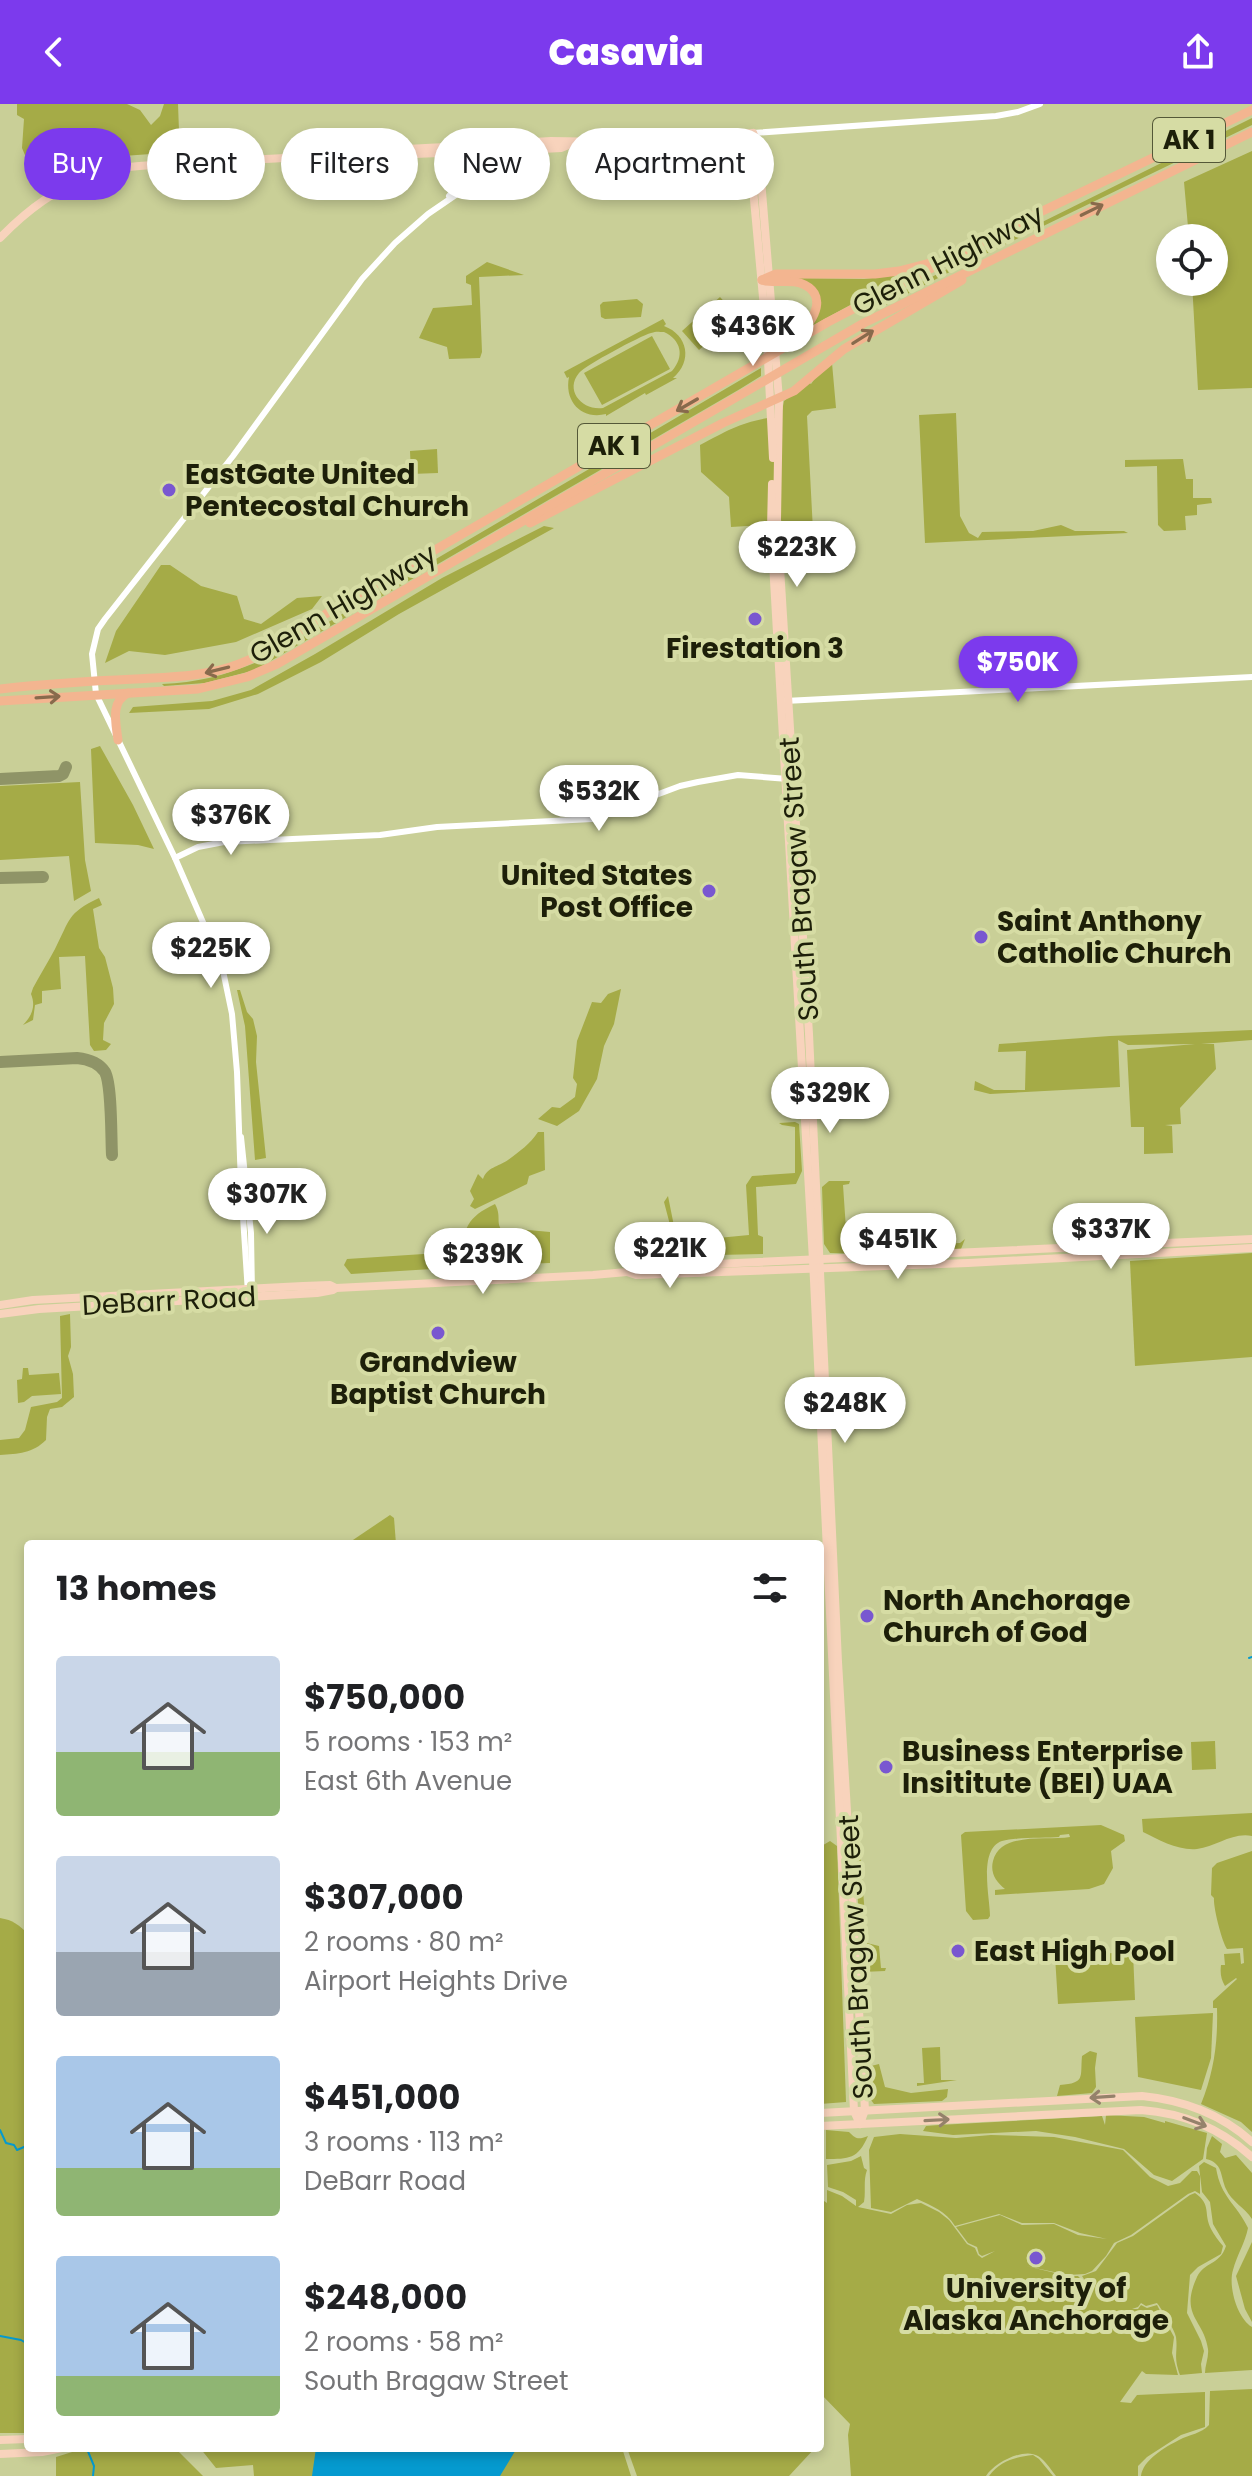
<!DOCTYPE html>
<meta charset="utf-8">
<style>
:root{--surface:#fff;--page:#f2f2f2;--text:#202124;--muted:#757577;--accent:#7c3aed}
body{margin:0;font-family:Poppins,sans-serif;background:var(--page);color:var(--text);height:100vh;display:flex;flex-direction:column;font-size:30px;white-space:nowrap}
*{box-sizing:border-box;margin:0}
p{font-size:26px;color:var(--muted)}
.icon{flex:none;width:44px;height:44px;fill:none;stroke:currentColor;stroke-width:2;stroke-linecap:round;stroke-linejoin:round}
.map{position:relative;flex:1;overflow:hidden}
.panel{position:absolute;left:24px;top:1436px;width:800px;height:912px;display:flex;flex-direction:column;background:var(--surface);border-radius:8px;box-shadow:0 4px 12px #0003}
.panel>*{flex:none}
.banner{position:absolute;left:24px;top:24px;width:800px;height:72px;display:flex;gap:16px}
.tools{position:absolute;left:1156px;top:120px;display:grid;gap:16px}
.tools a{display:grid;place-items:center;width:72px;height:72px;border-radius:50%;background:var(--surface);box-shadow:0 4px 12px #0003;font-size:40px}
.price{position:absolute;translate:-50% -68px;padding:0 18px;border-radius:28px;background:#fff;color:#222;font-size:26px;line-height:52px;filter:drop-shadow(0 2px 4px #0008)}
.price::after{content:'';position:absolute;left:50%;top:48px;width:24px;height:18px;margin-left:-12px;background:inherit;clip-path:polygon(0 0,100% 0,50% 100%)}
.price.selected{background:var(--accent);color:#fff}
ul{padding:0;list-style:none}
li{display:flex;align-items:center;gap:24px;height:200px;padding:0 32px}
li span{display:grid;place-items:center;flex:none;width:224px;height:160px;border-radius:8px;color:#555}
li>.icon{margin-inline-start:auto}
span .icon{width:96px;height:96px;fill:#fffc;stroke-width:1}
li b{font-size:34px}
h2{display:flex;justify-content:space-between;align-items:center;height:96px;padding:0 32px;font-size:34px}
.chip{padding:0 28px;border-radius:36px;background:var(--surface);box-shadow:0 4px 12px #0003;font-size:28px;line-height:72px}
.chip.selected{background:var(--accent);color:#fff}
header{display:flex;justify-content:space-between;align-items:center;height:104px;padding:0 32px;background:var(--accent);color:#fff;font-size:36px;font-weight:800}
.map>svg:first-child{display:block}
</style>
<header><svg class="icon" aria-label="back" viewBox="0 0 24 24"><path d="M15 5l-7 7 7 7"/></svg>Casavia<svg class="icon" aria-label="share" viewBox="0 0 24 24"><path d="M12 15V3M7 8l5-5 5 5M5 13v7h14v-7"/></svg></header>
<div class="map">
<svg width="1252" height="2372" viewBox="0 0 1252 2372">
<rect width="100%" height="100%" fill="#c9cf97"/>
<g fill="#a5ab47" fill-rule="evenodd">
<polygon points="17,0 127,0 140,6 151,21 160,12 164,0 178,0 179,27 172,33 171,41 174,47 179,48 123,52 77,65 30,63 22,44 24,15 17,11"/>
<polygon points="1252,14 1252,21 971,157 884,202 881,198"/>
<polygon points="1252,47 1252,284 1198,286 1192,178 1214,178 1214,134 1189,134 1184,78"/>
<polygon points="487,158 524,171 479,173 482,248 480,254 449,255 447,243 419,234 433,204 472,201 471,181 466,179 466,172"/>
<polygon points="907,170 810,223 817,213 821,197 794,174 864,175"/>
<polygon points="720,193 737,212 699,246 682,227"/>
<polygon points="637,195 643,200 641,213 605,215 601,213 600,201 603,198"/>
<path d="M 663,215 L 666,220 L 664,222 C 688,231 693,257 673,274 L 677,274 L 646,291 L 645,289 L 606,312 L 606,310 C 582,316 564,298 569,273 L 567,274 L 564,268 ZM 664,228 C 681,236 685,252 672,267 L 603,304 C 583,307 564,287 579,269 C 586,261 640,232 651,229 C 657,227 658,228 664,228 Z"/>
<polygon points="652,232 670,265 602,301 584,269"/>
<path d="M 832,259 L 836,304 L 812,307 L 807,312 L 814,446 L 785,448 L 781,446 L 779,420 L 731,423 L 729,393 L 701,368 L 700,341 C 732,324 743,317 781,312 L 784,297 L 808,278 L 811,280 L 820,267 Z"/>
<path d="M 761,264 L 761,272 L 740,285 L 255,566 L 205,579 L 164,582 L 162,580 C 201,579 233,569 269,553 Z"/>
<polygon points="956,309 960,412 969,429 978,434 982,428 1033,427 1061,421 1075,427 1124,427 1128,429 925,439 919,311"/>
<polygon points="437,345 438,369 411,370 410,347"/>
<polygon points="1183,355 1186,375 1193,375 1193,394 1211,394 1212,399 1197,401 1197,411 1185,412 1186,426 1164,427 1158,421 1157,362 1125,363 1125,356"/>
<polygon points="544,422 554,424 399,510 321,558 258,590 209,605 129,609 133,603 212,597 251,586 315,550 442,474"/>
<polygon points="161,461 170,461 201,482 237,492 244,515 261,520 297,494 322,492 312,505 236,538 165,551 129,547 105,559 116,527"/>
<polygon points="100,642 133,701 154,745 138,741 95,739 91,645"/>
<polygon points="80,678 85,756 91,787 74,797 69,752 0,756 0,682"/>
<path d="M 99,794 L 102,801 L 93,805 L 99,844 L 105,853 L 113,884 L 114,900 L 104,919 L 103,936 L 111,940 L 106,946 L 94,947 L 90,941 L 85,852 L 59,853 L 61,885 L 42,887 L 42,899 L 35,901 L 33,916 L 23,921 C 32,912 36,902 31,890 L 33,884 C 40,871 48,858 55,845 C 70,816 67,809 99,794 Z"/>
<polygon points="621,885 614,920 604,942 597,975 579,1007 557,1022 538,1015 552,1003 560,1004 575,993 577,980 573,974 577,937 592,898 601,899 608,890"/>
<polygon points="237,886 240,886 247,908 253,915 257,932 256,958 266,1054 255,1056 245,922"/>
<polygon points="1252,926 1252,936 1201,940 1214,940 1216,965 1180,1004 1181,1020 1165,1021 1172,1022 1173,1049 1144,1050 1144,1023 1131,1023 1127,946 1195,940 1128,941 1118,936 1120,983 990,990 974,986 975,977 994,986 1025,986 1026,947 998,948 999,940 1110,932"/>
<polygon points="795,1018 799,1020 802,1067 796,1080 756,1083 758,1131 763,1133 763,1150 671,1152 669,1117 664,1098 668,1092 676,1132 687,1137 749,1131 746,1081 752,1072 795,1069 795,1023 782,1021 779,1019"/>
<path d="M 538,1028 L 544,1028 L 545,1066 L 529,1072 L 527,1080 L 475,1105 L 470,1102 L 474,1095 L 470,1087 L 478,1070 L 483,1075 C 487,1063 498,1063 508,1056 C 520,1047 530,1040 538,1028 Z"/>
<polygon points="829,1077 850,1077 849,1080 843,1081 847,1140 865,1145 867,1143 960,1139 965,1135 961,1145 869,1150 830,1149 824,1140 822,1083"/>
<path d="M 495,1100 C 504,1116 490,1122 513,1135 L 517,1125 L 550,1128 L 550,1159 L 463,1162 C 462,1129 463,1115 495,1100 Z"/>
<polygon points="439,1149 438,1158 432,1165 351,1170 344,1161 347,1155"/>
<polygon points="1252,1149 1252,1253 1135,1262 1130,1157"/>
<path d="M 70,1210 L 71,1243 L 68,1252 L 73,1270 L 74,1293 L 62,1303 L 50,1305 L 47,1313 L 46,1336 C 33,1349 18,1350 0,1351 L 0,1336 L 19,1334 L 25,1326 L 31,1303 L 57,1298 L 62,1294 L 60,1212 Z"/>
<polygon points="23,1264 28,1264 29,1271 59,1269 61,1290 32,1292 24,1298 18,1299 17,1276 22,1275"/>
<polygon points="390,1411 394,1414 396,1440 347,1440"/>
<polygon points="1215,1637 1216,1665 1192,1666 1191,1638"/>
<path d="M 1252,1709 L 1252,1732 C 1232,1728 1216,1743 1197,1745 C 1179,1747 1159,1736 1143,1728 L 1142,1715 Z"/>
<path d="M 1101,1721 L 1124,1731 L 1125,1737 L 1111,1747 L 1113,1764 L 1104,1780 L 1089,1785 L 995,1791 L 995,1786 L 1005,1785 C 996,1778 990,1769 993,1757 C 1000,1727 1048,1737 1070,1733 L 1069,1730 L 1060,1731 L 1059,1733 C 1046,1734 1014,1733 1002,1737 C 978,1745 990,1794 990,1812 L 988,1815 L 973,1816 L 966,1807 L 961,1731 L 965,1728 Z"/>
<polygon points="830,1737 837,1742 846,1998 820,2000 820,1743"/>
<polygon points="855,1746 860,1746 867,1839 879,1842 881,1864 886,1864 885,1867 862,1868"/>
<path d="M 1252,1747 L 1252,2028 L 1241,2018 L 1201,2000 C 1214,1968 1218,1938 1217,1904 L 1213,1904 L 1213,1897 L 1237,1875 L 1236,1874 L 1225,1882 C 1221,1875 1220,1870 1221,1861 L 1225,1861 L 1224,1850 L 1240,1849 L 1241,1860 L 1244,1859 L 1243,1844 L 1227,1845 C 1222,1838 1213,1803 1214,1794 L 1211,1791 L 1212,1764 L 1217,1759 Z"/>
<path d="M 0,1814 C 13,1816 19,1821 28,1830 L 28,2329 L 0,2329 Z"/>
<polygon points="1133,1848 1135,1896 1058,1900 1055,1852"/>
<polygon points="1213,1909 1211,1954 1201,1986 1138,1973 1135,1913"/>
<polygon points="940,1943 941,1976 957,1976 917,1982 917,1979 924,1979 922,1944"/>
<path d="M 1090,1947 L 1097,1949 L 1095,1964 L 1096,1983 L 1092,1989 L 1057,1992 L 1060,1981 C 1086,1979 1080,1973 1082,1952 Z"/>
<polygon points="879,1960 885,1983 911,1989 948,1985 947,1993 942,1997 874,2000 871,1996 871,1962"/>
<polygon points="1106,2011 1144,2013 1165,2019 1165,2017 1207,2029 1203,2055 1172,2077 1154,2071 1124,2045 1075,2033 1036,2027 953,2031 923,2027 926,2022 939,2021 1102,2012 1105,2021"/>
<path d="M 826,2026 L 849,2028 C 856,2035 858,2036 868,2032 C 858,2055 849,2055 826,2055 Z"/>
<path d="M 900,2030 L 956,2034 L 991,2031 L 1054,2033 L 1123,2046 L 1150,2073 L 1168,2082 L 1180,2079 L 1192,2067 L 1197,2067 L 1200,2072 L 1200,2090 L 1195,2087 L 1188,2090 L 1131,2131 L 1114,2139 L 1106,2152 L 1092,2167 L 1085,2170 L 1068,2171 L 1026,2162 L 1068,2172 L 1078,2172 L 1091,2186 L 1082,2172 L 1096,2167 L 1117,2139 L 1133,2132 L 1190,2091 L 1195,2089 C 1212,2101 1203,2109 1211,2125 C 1214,2131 1218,2136 1223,2142 L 1221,2150 L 1198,2163 L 1190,2171 L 1187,2209 L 1201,2237 L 1204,2247 L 1201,2260 L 1202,2269 L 1180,2271 C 1173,2252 1178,2249 1176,2233 C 1175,2226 1161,2204 1157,2199 L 1146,2202 L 1141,2199 L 1138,2203 L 1132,2205 L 1138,2205 L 1141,2201 L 1147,2204 L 1157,2201 L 1174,2233 L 1172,2249 L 1178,2271 L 1146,2270 L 1142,2267 L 1120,2298 L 1131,2299 L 1137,2291 L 1205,2288 L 1205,2323 L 1181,2331 L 1147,2353 L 1138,2362 L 1138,2372 L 1056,2372 C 1051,2366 1045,2356 1038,2352 C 1024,2343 994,2359 986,2372 L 851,2372 L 848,2331 L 850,2320 L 820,2289 L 820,2083 L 823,2084 L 824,2097 L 827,2099 L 827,2086 L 842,2092 L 856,2102 L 856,2096 L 843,2088 L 828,2083 L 827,2061 L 851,2057 L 861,2052 L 864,2064 L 867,2066 C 863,2077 866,2087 864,2098 L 858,2103 L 891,2110 L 907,2101 L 921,2099 L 939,2108 L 949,2116 L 967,2140 L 975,2144 L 978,2151 L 982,2154 L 995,2147 L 982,2152 L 979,2150 L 977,2143 L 968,2139 L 956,2123 L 1000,2111 L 1022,2121 L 1054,2120 L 1078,2131 L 1107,2135 L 1080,2129 L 1054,2119 L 1022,2119 L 999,2110 L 955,2122 C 946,2107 932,2102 917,2095 L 891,2108 L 871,2104 L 869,2046 L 874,2033 Z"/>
<path d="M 1212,2032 L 1222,2040 L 1220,2048 L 1225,2054 L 1236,2051 L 1252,2069 L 1252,2115 C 1245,2104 1231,2097 1226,2085 C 1220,2071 1223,2059 1206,2055 L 1207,2044 Z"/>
<path d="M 1204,2058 L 1216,2064 C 1221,2094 1236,2099 1248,2124 C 1245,2139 1237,2151 1233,2166 C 1228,2182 1237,2214 1252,2223 L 1252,2266 L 1205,2269 C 1205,2261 1209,2253 1208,2245 C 1204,2215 1179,2212 1197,2173 C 1204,2158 1220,2161 1226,2142 L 1213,2120 L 1210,2098 L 1202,2088 L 1199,2062 Z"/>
<polygon points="1252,2138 1252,2218 1245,2205 1236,2172"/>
<path d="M 1252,2285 L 1252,2372 L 1141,2372 C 1143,2356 1165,2343 1179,2336 C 1190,2330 1201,2330 1209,2321 L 1210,2287 Z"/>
<polygon points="85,2344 175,2344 203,2372 56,2372 56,2353"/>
<polygon points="200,2344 622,2344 631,2372 254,2372 253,2361 216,2364"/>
<polygon points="627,2344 815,2344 789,2372 637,2372"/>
<path d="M 1033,2351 L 1039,2355 L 1053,2372 L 989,2372 C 1000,2357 1015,2353 1033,2351 Z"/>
</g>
<polygon fill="#059acf" points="316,2344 517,2344 500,2372 312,2372"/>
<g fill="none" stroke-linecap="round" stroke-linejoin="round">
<g stroke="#059acf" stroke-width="2">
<polyline points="1249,1554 1252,1553"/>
<polyline points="0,2026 6,2039 14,2041 17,2046 24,2043 28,2045"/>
<polyline points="0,2232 21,2236 28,2240"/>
<polyline points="87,2345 94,2362 93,2372"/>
</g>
<g stroke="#8f9467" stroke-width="12">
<polyline points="0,675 59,672 63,670 66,663"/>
<polyline points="0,774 43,773"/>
<path d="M 0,958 L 77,954 C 87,955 99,959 105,968 C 112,981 111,1034 112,1051"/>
</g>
<g stroke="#fff" stroke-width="6">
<polyline points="753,29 996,12 1018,8 1040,0"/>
<path d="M 449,92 C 462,77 469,68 471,47"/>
<polyline points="785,597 1252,573"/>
<polyline points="175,754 198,743 224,738 380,731 437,723 592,715 680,682 698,678 738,671 788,675"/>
<polyline points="241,1033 251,1129 252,1189"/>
<polyline points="248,1189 241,1082 237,968 232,910 222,862 175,754 96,590 92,550 98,525 105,515 233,352 362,175 395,139 428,110 463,86 474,66 475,55 472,45"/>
</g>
<g stroke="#f8d3bc" stroke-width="8">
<polyline points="753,29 758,39 779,295 777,415 809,930 838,1558 865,2006 860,2020"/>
<polyline points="753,30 749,41 767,237 773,354"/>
<polyline points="338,53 543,45 561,44 571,40"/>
<path d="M 0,134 C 26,107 55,85 90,72 C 123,60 160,61 194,59 C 239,56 284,54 329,52 L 349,48 L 464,42 L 551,37 L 612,38 L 753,29"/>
<polyline points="772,380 771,424 813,1156 854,2007 860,2020"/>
<polyline points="627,1168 636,1171 968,1159 1252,1144"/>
<polyline points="0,1201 33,1196 303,1182 330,1181 336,1184"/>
<polyline points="0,1210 39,1205 317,1189 333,1186 336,1184 593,1171 627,1168 651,1163 1252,1135"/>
<path d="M 820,2009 L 1142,1992 C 1183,1996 1221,2010 1252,2038"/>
<path d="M 820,2022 L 1141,2006 C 1183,2009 1220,2024 1252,2053"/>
<polyline points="0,2336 28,2335"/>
<polyline points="0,2350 42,2348 62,2344"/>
</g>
<g stroke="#f3b590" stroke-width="9">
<polyline points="762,176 776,170 875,170 899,167 930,159"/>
<path d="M 762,176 C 776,180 788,175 800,179 C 829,189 815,217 798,230"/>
<polyline points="530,419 723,319 794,287 844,245 962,176"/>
<path d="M 0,585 C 45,580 90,577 135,575 C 170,573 206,573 239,560 C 275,546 307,521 340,501 L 828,218 L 1028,114 L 1252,6"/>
<polyline points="0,597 198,585 247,573 277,560 864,219 1252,28"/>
<path d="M 118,636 C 116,619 110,598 128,589"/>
</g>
</g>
<defs><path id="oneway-shaft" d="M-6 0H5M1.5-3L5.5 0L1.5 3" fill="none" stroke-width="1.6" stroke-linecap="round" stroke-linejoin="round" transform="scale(2)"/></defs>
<g stroke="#886a4c">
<use href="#oneway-shaft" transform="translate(1092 106) rotate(-26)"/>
<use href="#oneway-shaft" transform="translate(863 233) rotate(-32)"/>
<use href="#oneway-shaft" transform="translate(687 301) rotate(150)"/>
<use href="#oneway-shaft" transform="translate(217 566) rotate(166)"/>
<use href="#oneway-shaft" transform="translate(48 593) rotate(-4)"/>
</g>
<g stroke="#95826b">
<use href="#oneway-shaft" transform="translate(1102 1993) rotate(176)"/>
<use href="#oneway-shaft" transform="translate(937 2016) rotate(-3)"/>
<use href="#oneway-shaft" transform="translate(1195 2018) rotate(21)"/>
</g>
<g fill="#7957d0" stroke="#d6dca4" stroke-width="3">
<circle cx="169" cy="386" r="8"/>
<circle cx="755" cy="515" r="8"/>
<circle cx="709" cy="787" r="8"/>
<circle cx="981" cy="833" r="8"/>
<circle cx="438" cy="1229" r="8"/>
<circle cx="867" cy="1512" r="8"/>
<circle cx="886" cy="1663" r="8"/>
<circle cx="958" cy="1847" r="8"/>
<circle cx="1036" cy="2154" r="8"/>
</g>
<g text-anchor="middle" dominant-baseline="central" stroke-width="8" stroke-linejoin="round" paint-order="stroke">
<g fill="#d6dca4" stroke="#545838" stroke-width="2">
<rect x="1153" y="14" width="72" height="44" rx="6"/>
<rect x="578" y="320" width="72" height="44" rx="6"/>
</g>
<g font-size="26" font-weight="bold" fill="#1d1f09">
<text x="1189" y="36">AK 1</text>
<text x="614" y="342">AK 1</text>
</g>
<g font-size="28" fill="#1d1f09" stroke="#d6dca4">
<text transform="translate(948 156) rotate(-27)">Glenn Highway</text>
<text transform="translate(343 500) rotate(-30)">Glenn Highway</text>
<text transform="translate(799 775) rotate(-94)">South Bragaw Street</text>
<text transform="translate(169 1197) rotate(-3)">DeBarr Road</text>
<text transform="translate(856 1853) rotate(-93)">South Bragaw Street</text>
</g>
<g font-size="28" font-weight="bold" fill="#1d1f09" stroke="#d6dca4" text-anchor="start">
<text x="185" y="370">EastGate United<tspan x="185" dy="32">Pentecostal Church</tspan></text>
<text x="755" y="544" text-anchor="middle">Firestation 3</text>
<text x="693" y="771" text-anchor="end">United States<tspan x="693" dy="32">Post Office</tspan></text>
<text x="997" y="817">Saint Anthony<tspan x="997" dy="32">Catholic Church</tspan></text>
<text x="438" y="1258" text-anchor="middle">Grandview<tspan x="438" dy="32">Baptist Church</tspan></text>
<text x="883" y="1496">North Anchorage<tspan x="883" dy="32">Church of God</tspan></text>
<text x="902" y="1647">Business Enterprise<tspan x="902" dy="32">Insititute (BEI) UAA</tspan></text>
<text x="974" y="1847">East High Pool</text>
<text x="1036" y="2184" text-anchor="middle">University of<tspan x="1036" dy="32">Alaska Anchorage</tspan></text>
</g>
</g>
</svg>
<div class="tools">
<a><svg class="icon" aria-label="locate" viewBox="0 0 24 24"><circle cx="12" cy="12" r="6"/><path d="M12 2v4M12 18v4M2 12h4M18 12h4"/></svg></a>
</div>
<b class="price" style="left:753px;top:264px">$436K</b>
<b class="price" style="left:797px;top:485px">$223K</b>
<b class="price selected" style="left:1018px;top:600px">$750K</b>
<b class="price" style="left:599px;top:729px">$532K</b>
<b class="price" style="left:231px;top:753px">$376K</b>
<b class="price" style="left:211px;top:886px">$225K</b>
<b class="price" style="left:830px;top:1031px">$329K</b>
<b class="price" style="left:267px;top:1132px">$307K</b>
<b class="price" style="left:1111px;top:1167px">$337K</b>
<b class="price" style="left:898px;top:1177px">$451K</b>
<b class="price" style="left:670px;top:1186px">$221K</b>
<b class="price" style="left:483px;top:1192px">$239K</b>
<b class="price" style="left:845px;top:1341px">$248K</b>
<div class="banner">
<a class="chip selected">Buy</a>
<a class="chip">Rent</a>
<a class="chip">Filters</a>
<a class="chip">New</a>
<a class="chip">Apartment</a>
</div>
<section class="panel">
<h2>13 homes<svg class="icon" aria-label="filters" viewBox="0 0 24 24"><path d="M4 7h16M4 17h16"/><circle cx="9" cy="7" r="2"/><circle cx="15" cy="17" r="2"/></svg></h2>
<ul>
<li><span style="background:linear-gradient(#c9d6e8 60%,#8fb573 0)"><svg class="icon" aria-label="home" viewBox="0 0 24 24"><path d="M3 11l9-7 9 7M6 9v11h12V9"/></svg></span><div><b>$750,000</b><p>5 rooms · 153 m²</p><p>East 6th Avenue</p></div></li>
<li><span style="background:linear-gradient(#c9d6e8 60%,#9aa5b1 0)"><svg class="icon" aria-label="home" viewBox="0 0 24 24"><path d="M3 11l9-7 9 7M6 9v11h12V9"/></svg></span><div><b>$307,000</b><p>2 rooms · 80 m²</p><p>Airport Heights Drive</p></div></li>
<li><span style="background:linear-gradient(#a9c7e8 70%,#8fb573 0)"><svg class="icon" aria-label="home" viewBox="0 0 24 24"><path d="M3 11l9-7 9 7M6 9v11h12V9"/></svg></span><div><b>$451,000</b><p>3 rooms · 113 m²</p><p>DeBarr Road</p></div></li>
<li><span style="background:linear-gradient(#a9c7e8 75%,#8fb573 0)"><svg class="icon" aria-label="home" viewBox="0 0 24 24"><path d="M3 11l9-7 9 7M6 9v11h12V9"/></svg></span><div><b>$248,000</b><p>2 rooms · 58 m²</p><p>South Bragaw Street</p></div></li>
</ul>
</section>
</div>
